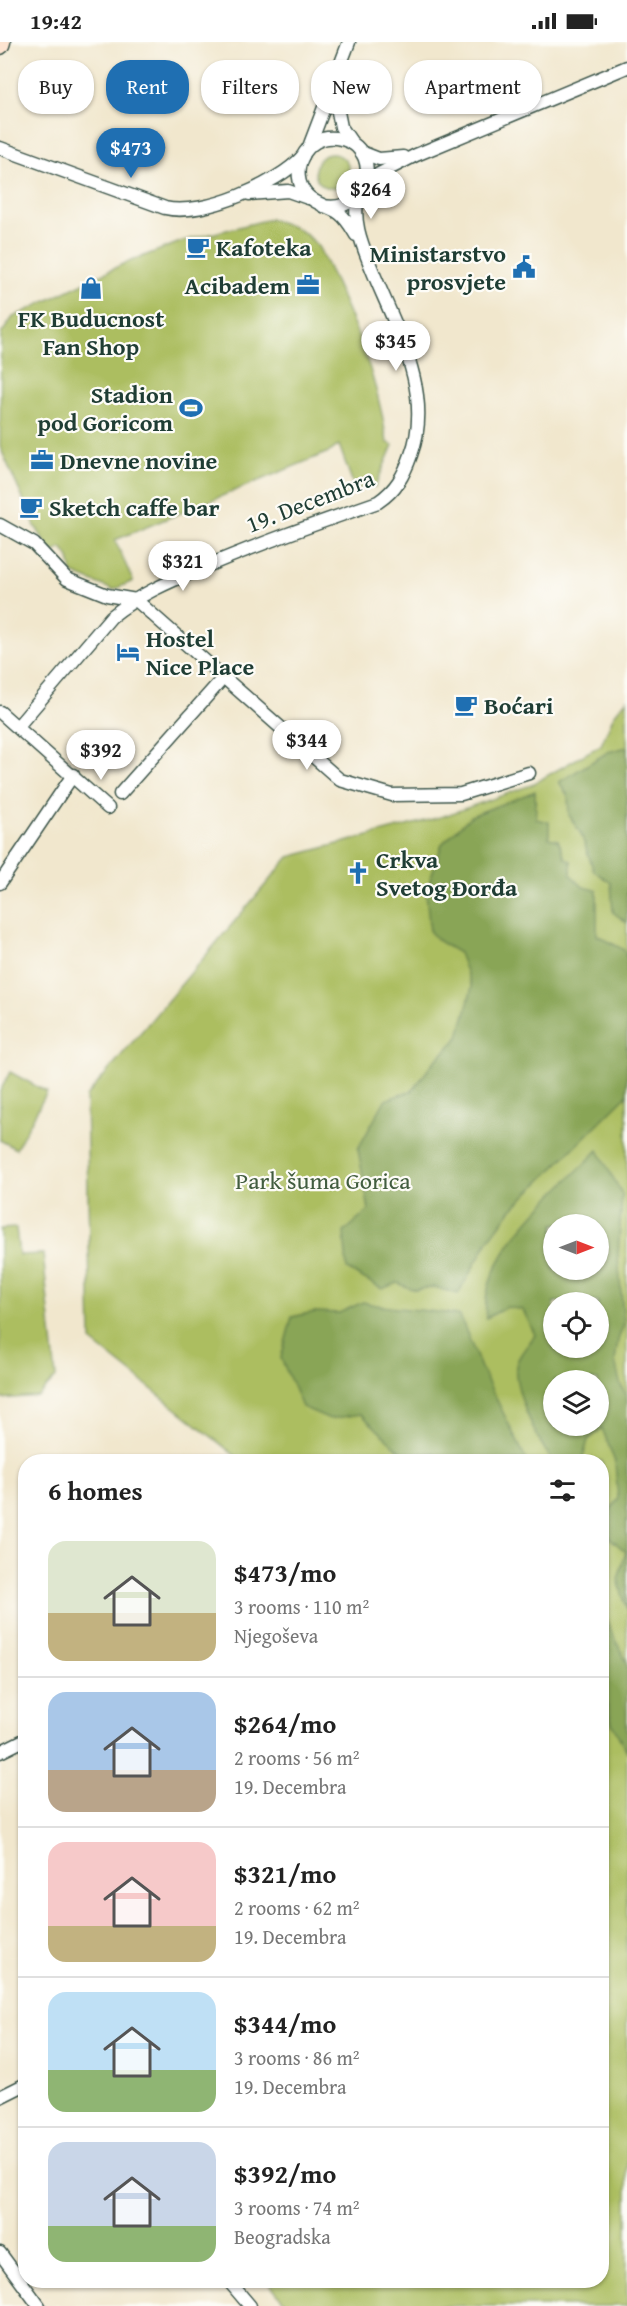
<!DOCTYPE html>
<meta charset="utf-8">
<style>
:root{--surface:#fff;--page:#f2f2f2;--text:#222;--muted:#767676;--line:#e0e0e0;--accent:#1f6fb2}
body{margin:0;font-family:"Gentium Book Plus",serif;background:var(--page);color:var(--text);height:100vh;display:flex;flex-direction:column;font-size:22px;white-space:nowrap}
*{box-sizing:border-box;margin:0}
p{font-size:20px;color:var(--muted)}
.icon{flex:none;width:33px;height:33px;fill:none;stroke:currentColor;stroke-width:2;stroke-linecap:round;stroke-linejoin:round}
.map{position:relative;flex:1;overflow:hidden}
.drawer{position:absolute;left:18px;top:1412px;width:591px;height:834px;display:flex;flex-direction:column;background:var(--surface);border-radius:24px;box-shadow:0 2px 4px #0004}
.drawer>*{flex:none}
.top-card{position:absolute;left:18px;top:18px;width:591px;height:54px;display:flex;gap:12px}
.needle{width:39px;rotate:90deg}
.fabs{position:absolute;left:543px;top:1172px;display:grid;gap:12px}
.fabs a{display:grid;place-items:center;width:66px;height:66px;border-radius:50%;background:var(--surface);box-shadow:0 2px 4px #0004;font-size:30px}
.price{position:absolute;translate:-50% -51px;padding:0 14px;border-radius:21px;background:#fff;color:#222;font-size:20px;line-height:39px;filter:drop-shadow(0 2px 3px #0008)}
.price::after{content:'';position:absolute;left:50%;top:36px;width:18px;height:14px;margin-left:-9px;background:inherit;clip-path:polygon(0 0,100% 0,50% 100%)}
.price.on{background:var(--accent);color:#fff}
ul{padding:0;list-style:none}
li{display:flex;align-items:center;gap:18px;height:150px;padding:0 30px}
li+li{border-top:2px solid var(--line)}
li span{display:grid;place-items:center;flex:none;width:168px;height:120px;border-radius:18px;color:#555}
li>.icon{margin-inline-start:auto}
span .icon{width:72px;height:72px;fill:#fffc;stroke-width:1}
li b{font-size:26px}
h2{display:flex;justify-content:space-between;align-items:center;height:72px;padding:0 30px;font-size:26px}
.pill{padding:0 21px;border-radius:24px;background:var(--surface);box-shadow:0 2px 4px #0004;font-size:21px;line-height:54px}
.pill.on{background:var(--accent);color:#fff}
.status{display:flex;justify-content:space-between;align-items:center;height:42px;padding:0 30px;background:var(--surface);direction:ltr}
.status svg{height:16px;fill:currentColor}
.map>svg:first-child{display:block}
</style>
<div class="status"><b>19:42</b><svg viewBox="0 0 49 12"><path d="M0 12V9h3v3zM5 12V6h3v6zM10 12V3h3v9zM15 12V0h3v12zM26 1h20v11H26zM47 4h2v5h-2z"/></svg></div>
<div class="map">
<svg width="627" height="2264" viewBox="0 0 627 2264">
<rect width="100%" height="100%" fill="#fdfcf7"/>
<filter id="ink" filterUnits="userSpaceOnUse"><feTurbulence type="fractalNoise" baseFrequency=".0167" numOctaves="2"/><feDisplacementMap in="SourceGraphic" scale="12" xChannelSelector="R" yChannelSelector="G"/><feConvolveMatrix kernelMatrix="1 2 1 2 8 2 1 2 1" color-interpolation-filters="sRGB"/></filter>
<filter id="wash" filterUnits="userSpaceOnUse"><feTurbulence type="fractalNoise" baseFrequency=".008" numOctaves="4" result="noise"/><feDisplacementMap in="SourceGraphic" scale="24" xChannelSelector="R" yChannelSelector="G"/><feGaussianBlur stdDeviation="1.35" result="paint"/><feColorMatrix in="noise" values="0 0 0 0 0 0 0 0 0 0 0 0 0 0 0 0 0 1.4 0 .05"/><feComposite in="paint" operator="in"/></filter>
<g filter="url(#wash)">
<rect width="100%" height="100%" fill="#f1e7cd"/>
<g fill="#acbe61" stroke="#667e4a" stroke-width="1.5" fill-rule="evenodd">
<circle cx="332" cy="129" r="17"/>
<path d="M 270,177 C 291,183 306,188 319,206 C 350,270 377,330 387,400 L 393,403 L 375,445 L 370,442 L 355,447 L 339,403 L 331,409 L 115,498 L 133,539 L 113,548 L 72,531 L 69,516 L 62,506 L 52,511 L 35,484 L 0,405 L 1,292 L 13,275 L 123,222 L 183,199 Z"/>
<path d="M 627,657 L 627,2264 L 288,2264 L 267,2238 L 602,2238 L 602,1419 L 242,1419 L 91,1299 L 86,1055 L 289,815 L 444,774 L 531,743 L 601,703 L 614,673 ZM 554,1182 L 598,1182 L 598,1227 L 554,1227 ZM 554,1260 L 598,1260 L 598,1305 L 554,1305 ZM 554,1338 L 598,1338 L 598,1383 L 554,1383 Z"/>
<polygon points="10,1030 47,1050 16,1107 0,1098 0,1049"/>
<polygon points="16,1186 19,1213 43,1212 56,1335 38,1354 0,1357 0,1187"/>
</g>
<g fill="#89a557" stroke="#547146" stroke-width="1.5" fill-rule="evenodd">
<polygon points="627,705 627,881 613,870 611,841 594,829 581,792 569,773 568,754 559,740 608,710"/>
<polygon points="535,749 536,777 549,780 549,796 558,798 565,816 571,819 571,833 583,845 597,848 597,893 624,908 627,918 627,1053 511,1168 488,1199 458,1252 434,1245 415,1248 397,1241 382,1247 347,1227 344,1190 369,1168 358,1107 385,1058 413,1048 432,1022 459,995 472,945 459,911 440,900 430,890 426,850 442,802 471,774"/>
<path d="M 598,1108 L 622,1152 L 618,1215 L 624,1282 L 618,1298 L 615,1319 L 620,1341 L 627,1356 L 627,1569 L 618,1537 L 626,1510 L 609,1495 L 602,1480 L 618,1457 L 615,1420 L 602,1386 L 588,1398 L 582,1419 L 554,1419 C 539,1406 510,1340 517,1320 C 520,1311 530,1301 535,1293 L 523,1268 L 507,1265 L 486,1276 C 478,1212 558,1150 598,1108 ZM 554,1182 L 598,1182 L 598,1227 L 554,1227 ZM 554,1260 L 598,1260 L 598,1305 L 554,1305 ZM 554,1338 L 598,1338 L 598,1383 L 554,1383 Z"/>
<path d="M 363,1260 C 395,1269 428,1266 460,1274 L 481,1326 L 527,1419 L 443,1419 L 434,1411 L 404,1413 L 361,1372 L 330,1377 L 302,1365 L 281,1316 L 292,1275 L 315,1270 L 339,1271 Z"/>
<polygon points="602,1570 627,1621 627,1710 612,1682 602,1648"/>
</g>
</g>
<g filter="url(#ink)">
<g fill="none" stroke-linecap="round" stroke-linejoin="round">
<g stroke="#3e564b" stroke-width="15">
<g id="street">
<polyline points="333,45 341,85 352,101"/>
<polyline points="309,105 349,0"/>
<path d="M 0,106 L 165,166 C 203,175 278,142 303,114"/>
<polyline points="361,110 379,117 403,115"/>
<polyline points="363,147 379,132 416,113 627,25"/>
<polyline points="249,152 288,149 308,156"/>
<path d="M 323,164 C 373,173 384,101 336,96 C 305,92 287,131 307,153 C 316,163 329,164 339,171 C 347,177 351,185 356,193"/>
<polyline points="0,483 34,502 67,537 107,553 136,558 340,738 392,753 461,752 529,731"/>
<polyline points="0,670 108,766"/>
<path d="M 18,684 L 111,575 C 138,553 168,540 200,527 C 258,502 318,481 378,460 C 396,448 404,433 411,413 C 435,350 394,283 371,225 C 362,202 352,180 358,154"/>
<polyline points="120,752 224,635"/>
<polyline points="0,841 73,733"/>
<polyline points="0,1710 26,1697"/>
<polyline points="0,2055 26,2042"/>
<polyline points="0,2211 39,2264"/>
<polyline points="228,2238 250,2264"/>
</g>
</g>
<g stroke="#3e564b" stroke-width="21">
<polyline id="secondary" points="0,3 1,0"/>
</g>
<use href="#street" stroke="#fff" stroke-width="12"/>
<use href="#secondary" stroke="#fde4d1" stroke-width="18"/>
</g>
</g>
<defs>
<g id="cafe-bare" transform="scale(1.8)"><path d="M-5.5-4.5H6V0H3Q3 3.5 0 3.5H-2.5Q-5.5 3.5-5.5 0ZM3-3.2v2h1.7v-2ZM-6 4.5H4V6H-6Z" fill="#1f6fb2" stroke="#fdfcf7" stroke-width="2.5" paint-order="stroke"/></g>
<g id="civic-bare" transform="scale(1.8)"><path d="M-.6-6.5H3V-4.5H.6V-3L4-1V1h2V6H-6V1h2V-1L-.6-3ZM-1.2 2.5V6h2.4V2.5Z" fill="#1f6fb2" stroke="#fdfcf7" stroke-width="2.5" paint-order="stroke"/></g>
<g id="office-bare" transform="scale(1.8)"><path d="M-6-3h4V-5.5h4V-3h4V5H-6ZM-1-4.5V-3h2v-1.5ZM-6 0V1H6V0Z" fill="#1f6fb2" stroke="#fdfcf7" stroke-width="2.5" paint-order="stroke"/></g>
<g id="shop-bare" transform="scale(1.8)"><path d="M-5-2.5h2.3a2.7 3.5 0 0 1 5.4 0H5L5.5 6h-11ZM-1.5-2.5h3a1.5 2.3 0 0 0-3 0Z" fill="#1f6fb2" stroke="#fdfcf7" stroke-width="2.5" paint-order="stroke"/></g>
<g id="stadium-bare" transform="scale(1.8)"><path d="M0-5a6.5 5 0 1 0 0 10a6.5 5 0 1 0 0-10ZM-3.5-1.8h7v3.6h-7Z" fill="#1f6fb2" stroke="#fdfcf7" stroke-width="2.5" paint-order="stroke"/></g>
<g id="hotel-bare" transform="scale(1.8)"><path d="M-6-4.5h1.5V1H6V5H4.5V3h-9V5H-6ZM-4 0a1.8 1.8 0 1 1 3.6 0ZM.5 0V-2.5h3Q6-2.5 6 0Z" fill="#1f6fb2" stroke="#fdfcf7" stroke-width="2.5" paint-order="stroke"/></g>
<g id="church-bare" transform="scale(1.8)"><path d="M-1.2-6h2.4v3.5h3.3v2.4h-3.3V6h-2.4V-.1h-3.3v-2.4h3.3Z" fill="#1f6fb2" stroke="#fdfcf7" stroke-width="2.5" paint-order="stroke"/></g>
</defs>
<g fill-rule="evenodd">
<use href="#cafe-bare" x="198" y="205"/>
<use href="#civic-bare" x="524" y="225"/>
<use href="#office-bare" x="308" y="243"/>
<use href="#shop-bare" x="91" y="246"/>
<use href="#stadium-bare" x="191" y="366"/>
<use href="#office-bare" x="42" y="418"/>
<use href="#cafe-bare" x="31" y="465"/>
<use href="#hotel-bare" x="128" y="610"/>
<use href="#cafe-bare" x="466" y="663"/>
<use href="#church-bare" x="358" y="831"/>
</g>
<g text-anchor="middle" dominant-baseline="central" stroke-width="4.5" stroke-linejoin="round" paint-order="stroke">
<g font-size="24" font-weight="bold" fill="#1f3d34" stroke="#fdfcf7" text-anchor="start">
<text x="216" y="205">Kafoteka</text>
<text x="506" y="211" text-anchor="end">Ministarstvo<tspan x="506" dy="28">prosvjete</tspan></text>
<text x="290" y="243" text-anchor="end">Acibadem</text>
<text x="91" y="276" text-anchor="middle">FK Buducnost<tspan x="91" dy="28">Fan Shop</tspan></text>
<text x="173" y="352" text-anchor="end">Stadion<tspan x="173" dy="28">pod Goricom</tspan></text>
<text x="60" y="418">Dnevne novine</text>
<text x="49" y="465">Sketch caffe bar</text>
<text x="146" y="596">Hostel<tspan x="146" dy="28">Nice Place</tspan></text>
<text x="484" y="663">Boćari</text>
<text x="376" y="817">Crkva<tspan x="376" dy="28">Svetog Đorđa</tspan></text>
</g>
<g font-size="24" fill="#1f3d34" stroke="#fdfcf7">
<text transform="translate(310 459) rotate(-21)">19. Decembra</text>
</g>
<g font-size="24" fill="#425d3f" stroke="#fdfcf7">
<text x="323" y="1138">Park šuma Gorica</text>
</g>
</g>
</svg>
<div class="fabs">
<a><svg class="needle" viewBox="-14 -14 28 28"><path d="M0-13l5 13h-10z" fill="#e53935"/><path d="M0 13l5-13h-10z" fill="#767676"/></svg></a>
<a><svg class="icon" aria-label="locate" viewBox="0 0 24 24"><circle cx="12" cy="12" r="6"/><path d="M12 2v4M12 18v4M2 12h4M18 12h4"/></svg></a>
<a><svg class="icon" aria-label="layers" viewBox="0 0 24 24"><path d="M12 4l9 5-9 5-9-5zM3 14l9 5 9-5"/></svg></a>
</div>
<b class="price on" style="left:131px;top:137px">$473</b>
<b class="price" style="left:371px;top:178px">$264</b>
<b class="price" style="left:396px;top:330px">$345</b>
<b class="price" style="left:183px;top:550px">$321</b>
<b class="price" style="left:307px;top:729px">$344</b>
<b class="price" style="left:101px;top:739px">$392</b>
<div class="top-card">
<a class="pill">Buy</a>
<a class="pill on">Rent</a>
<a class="pill">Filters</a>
<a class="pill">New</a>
<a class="pill">Apartment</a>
</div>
<section class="drawer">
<h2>6 homes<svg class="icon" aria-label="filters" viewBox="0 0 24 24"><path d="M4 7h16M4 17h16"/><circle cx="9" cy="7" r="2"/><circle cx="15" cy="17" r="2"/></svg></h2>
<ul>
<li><span style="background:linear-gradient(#dfe7d0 60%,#c2b280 0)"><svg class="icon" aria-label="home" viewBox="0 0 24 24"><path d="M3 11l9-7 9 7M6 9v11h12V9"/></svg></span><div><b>$473/mo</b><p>3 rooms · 110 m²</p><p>Njegoševa</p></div></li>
<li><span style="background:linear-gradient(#a9c7e8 65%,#b9a48a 0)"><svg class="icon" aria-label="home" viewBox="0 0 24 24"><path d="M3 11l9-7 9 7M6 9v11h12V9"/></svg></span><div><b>$264/mo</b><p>2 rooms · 56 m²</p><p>19. Decembra</p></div></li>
<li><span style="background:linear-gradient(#f6c9c9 70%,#c2b280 0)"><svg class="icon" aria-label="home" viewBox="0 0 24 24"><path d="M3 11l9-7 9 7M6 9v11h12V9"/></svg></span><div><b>$321/mo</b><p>2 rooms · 62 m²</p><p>19. Decembra</p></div></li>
<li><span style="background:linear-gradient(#bfe0f5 65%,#8fb573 0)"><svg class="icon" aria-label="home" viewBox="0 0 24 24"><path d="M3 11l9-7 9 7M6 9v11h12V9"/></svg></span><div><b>$344/mo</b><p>3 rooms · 86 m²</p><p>19. Decembra</p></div></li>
<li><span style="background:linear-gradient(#c9d6e8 70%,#8fb573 0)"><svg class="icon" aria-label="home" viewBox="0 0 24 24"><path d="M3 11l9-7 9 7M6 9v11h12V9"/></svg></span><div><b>$392/mo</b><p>3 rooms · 74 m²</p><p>Beogradska</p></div></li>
</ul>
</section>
</div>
